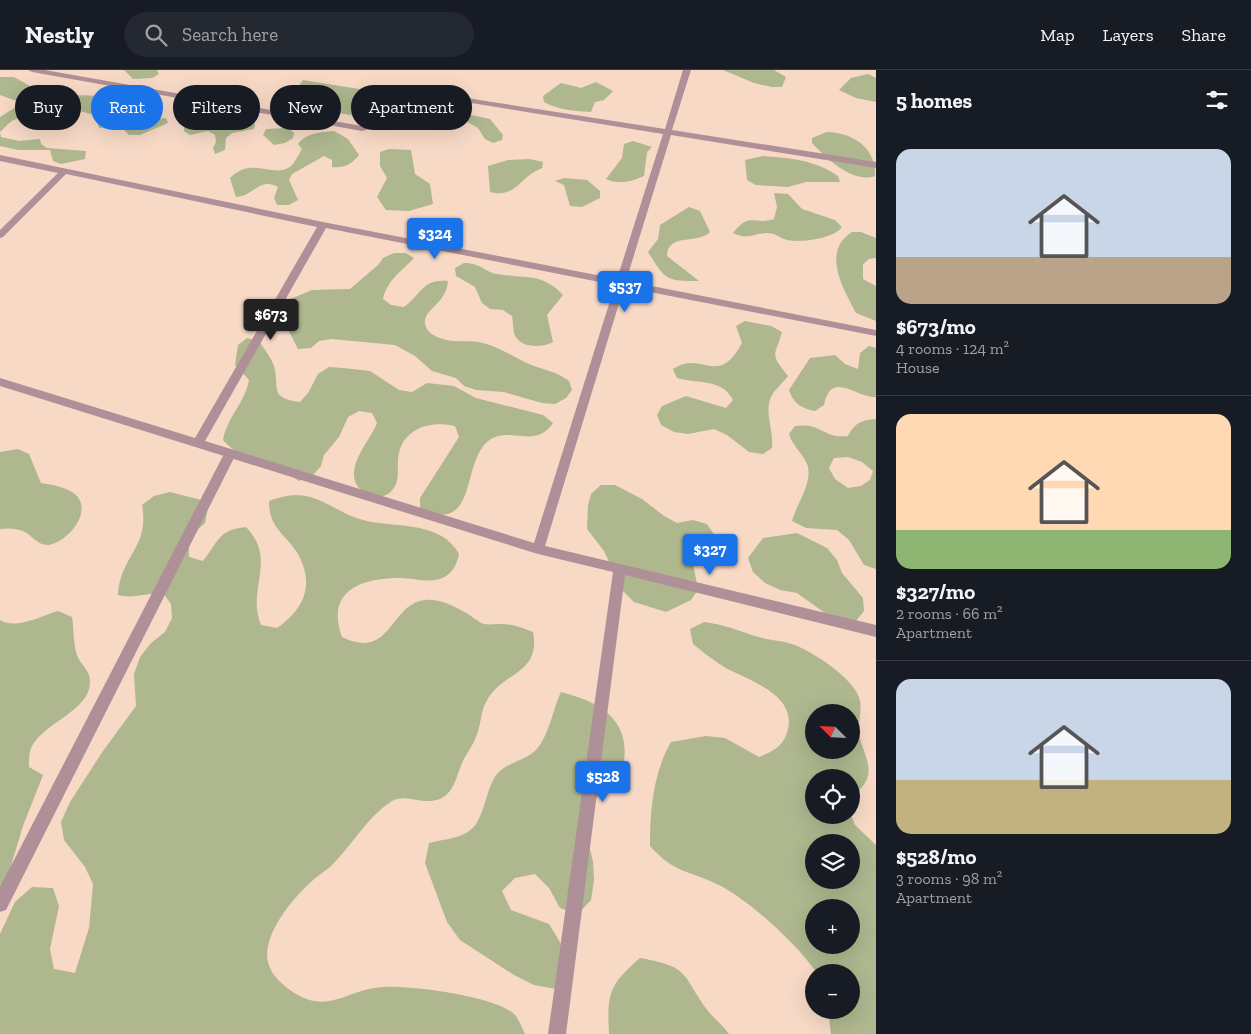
<!DOCTYPE html>
<meta charset="utf-8">
<style>
:root{--surface:#171b24;--page:#242831;--text:#f1f3f6;--muted:#9ea1a6;--line:#363941;--accent:#1a73e8}
body{margin:0;font-family:"Zilla Slab",serif;background:var(--page);color:var(--text);height:100vh;display:flex;flex-direction:column;font-size:19px;white-space:nowrap}
*{box-sizing:border-box;margin:0}
p{font-size:16px;color:var(--muted)}
.icon{flex:none;width:28px;height:28px;fill:none;stroke:currentColor;stroke-width:2;stroke-linecap:round;stroke-linejoin:round}
.map{position:relative;flex:1;overflow:hidden}
.drawer{display:flex;flex-direction:column;background:var(--surface);width:375px}
.drawer>*{flex:none}
.banner{position:absolute;left:15px;top:15px;width:475px;height:45px;display:flex;gap:10px}
.needle{width:32px;rotate:294deg}
.buttons{position:absolute;left:805px;top:634px;display:grid;gap:10px}
.buttons a{display:grid;place-items:center;width:55px;height:55px;border-radius:50%;background:var(--surface);box-shadow:0 5px 20px #0002;font-size:25px}
.price{position:absolute;translate:-50% -42px;padding:0 11px;border-radius:5px;background:var(--accent);color:#fff;font-size:16px;line-height:32px;filter:drop-shadow(0 1px 2px #0008)}
.price::after{content:'';position:absolute;left:50%;top:30px;width:15px;height:11px;margin-left:-8px;background:inherit;clip-path:polygon(0 0,100% 0,50% 100%)}
.price.selected{background:#222;color:#fff}
ul{padding:0;list-style:none}
li{display:grid;align-content:center;gap:10px;height:265px;padding:0 20px}
li+li{border-top:1px solid var(--line)}
li span{display:grid;place-items:center;height:155px;border-radius:15px;color:#555}
li>.icon{margin-inline-start:auto}
span .icon{width:90px;height:90px;fill:#fffc;stroke-width:1}
li b{font-size:21px}
h2{display:flex;justify-content:space-between;align-items:center;height:60px;padding:0 20px;font-size:21px}
.chip{padding:0 18px;border-radius:22px;background:var(--surface);box-shadow:0 5px 20px #0002;font-size:18px;line-height:45px}
.chip.selected{background:var(--accent);color:#fff}
header{display:flex;align-items:center;gap:30px;box-sizing:border-box;height:70px;padding:0 25px;background:var(--surface);border-bottom:1px solid var(--line)}
header strong{font-size:24px}
nav{display:flex;gap:28px;margin-inline-start:auto;font-size:18px}
.search{width:350px;height:45px;background:var(--page);display:flex;align-items:center;gap:12px;box-sizing:border-box;padding:0 18px;border-radius:28px;color:var(--muted);font-size:19px}
main{display:flex;flex:1;min-height:0}
.map>svg:first-child{display:block}
</style>
<header>
<strong>Nestly</strong>
<div class="search"><svg class="icon" aria-label="search" viewBox="0 0 24 24"><circle cx="10" cy="10" r="6"/><path d="M15 15l6 6"/></svg>Search here</div>
<nav><a>Map</a><a>Layers</a><a>Share</a></nav>
</header>
<main>
<div class="map">
<svg width="876" height="964" viewBox="0 0 876 964">
<rect width="100%" height="100%" fill="#f7d9c6"/>
<g fill="#aeb78e" fill-rule="evenodd">
<polygon points="124,0 157,0 159,4 152,8 133,9"/>
<polygon points="723,0 774,0 786,7 782,17 772,17 754,13"/>
<polygon points="868,4 876,8 876,32 856,28 839,20 851,8"/>
<path d="M 0,7 L 14,7 L 30,16 L 47,17 L 68,25 L 107,26 L 140,50 L 166,48 L 168,53 L 140,65 L 129,65 L 120,56 L 99,58 C 98,54 97,49 94,46 C 90,42 62,38 55,39 C 43,53 26,43 12,51 C 8,53 4,59 0,62 L 1,67 L 19,71 L 40,69 L 41,74 L 47,78 L 86,81 L 85,89 L 61,94 L 53,91 L 50,80 L 18,80 L 0,76 L 0,47 L 22,33 L 0,25 Z"/>
<polygon points="303,10 384,23 368,48 285,34"/>
<path d="M 596,12 L 613,21 L 604,30 L 595,32 L 591,42 C 575,41 558,40 544,32 L 543,26 L 561,13 L 581,18 Z"/>
<polygon points="212,37 228,43 237,51 255,54 254,59 232,63 226,68 225,80 215,84 213,78 216,72 215,65 208,61 190,65 184,61 184,55 191,50 198,38"/>
<polygon points="471,45 490,49 503,65 502,70 493,73 485,69 478,58 462,49 461,47"/>
<polygon points="288,58 294,63 293,68 285,73 274,75 263,65 266,59"/>
<path d="M 334,61 L 348,69 L 359,85 C 351,95 344,98 332,97 L 332,90 L 324,86 L 292,104 L 289,110 L 298,130 L 289,135 L 277,135 L 274,128 L 278,117 C 259,107 254,126 236,127 L 230,108 C 253,85 274,110 291,96 C 295,92 299,84 302,79 L 298,74 C 306,63 321,62 334,61 Z"/>
<path d="M 827,62 C 853,63 876,77 875,106 C 853,114 827,89 812,73 L 812,68 Z"/>
<path d="M 633,71 L 652,77 L 647,82 L 644,106 C 631,112 618,115 606,109 L 622,88 L 624,74 Z"/>
<polygon points="389,79 411,80 415,104 430,114 433,134 409,141 386,140 377,127 387,108 380,96 380,82"/>
<path d="M 763,86 C 789,88 816,90 838,106 L 840,112 L 806,112 L 788,117 L 756,115 L 747,110 L 745,90 Z"/>
<path d="M 530,89 L 543,92 L 542,98 C 519,107 516,129 490,122 L 488,96 L 508,90 Z"/>
<polygon points="564,108 587,110 600,121 600,128 582,137 570,136 564,115 555,111"/>
<path d="M 774,123 L 788,124 L 802,139 L 835,150 L 842,157 C 834,169 796,174 784,169 C 777,166 775,163 766,163 C 751,164 748,170 733,163 C 751,141 752,156 774,149 L 777,137 Z"/>
<path d="M 689,137 L 700,141 L 710,162 C 697,175 668,162 667,186 L 699,211 C 665,211 666,210 648,182 L 658,169 L 660,155 Z"/>
<path d="M 852,162 L 861,162 L 876,168 L 876,188 L 869,189 L 863,194 L 863,209 L 876,216 L 876,251 L 856,243 C 843,218 821,182 852,162 Z"/>
<path d="M 394,183 L 406,183 L 414,188 C 402,201 387,210 383,229 L 391,235 L 404,237 C 422,224 422,209 448,211 C 446,235 424,238 425,253 C 425,260 433,266 440,268 C 452,273 465,270 478,272 C 498,275 515,289 534,296 C 547,300 558,303 569,311 L 572,320 L 566,328 L 555,334 L 542,333 L 504,322 L 476,320 L 464,316 L 456,308 L 432,301 L 415,286 L 395,275 L 332,269 L 319,271 L 311,278 L 298,279 L 281,246 L 283,238 L 288,230 L 312,220 L 350,219 L 378,195 L 383,188 Z"/>
<path d="M 464,193 C 482,193 484,202 497,204 C 524,209 542,202 563,225 L 547,245 L 553,272 C 542,278 519,279 514,263 C 513,257 513,251 512,246 L 503,240 L 490,239 L 482,233 L 475,217 L 456,206 L 455,198 Z"/>
<path d="M 745,251 L 771,256 L 782,262 C 775,287 769,282 788,306 C 783,313 775,319 771,327 C 764,342 774,361 772,378 L 763,384 L 749,382 L 727,365 L 714,359 L 688,364 L 674,362 L 661,355 L 657,345 L 662,336 L 686,326 L 726,338 L 733,330 C 722,308 697,314 677,308 L 673,299 C 703,279 717,319 742,273 L 736,256 Z"/>
<path d="M 247,268 L 259,271 C 264,279 271,287 274,296 C 280,318 268,328 300,332 L 308,323 L 318,304 L 329,297 L 343,298 L 370,301 L 399,320 L 412,322 L 427,313 L 454,316 L 476,328 L 543,345 L 553,353 C 534,382 505,351 484,375 C 462,402 476,462 420,440 L 420,428 L 459,367 L 455,356 C 430,350 401,358 398,389 C 397,399 400,410 393,419 C 382,435 354,424 354,405 C 354,386 370,370 377,353 L 372,343 L 359,341 L 348,347 L 339,367 L 324,385 L 321,396 L 313,405 L 299,411 C 272,393 245,395 223,370 C 227,347 245,333 249,310 L 235,295 L 238,275 Z"/>
<path d="M 869,276 L 876,278 L 876,327 C 856,328 831,299 824,335 L 815,341 C 801,338 794,334 789,320 L 810,288 L 835,285 L 845,294 L 858,299 L 860,283 Z"/>
<path d="M 876,349 L 876,499 L 864,495 L 849,470 L 837,460 L 806,458 L 792,451 C 796,435 814,411 807,394 C 802,382 793,377 789,364 L 795,356 C 822,352 823,369 848,366 C 855,353 861,350 876,349 ZM 848,387 L 862,392 L 873,401 L 870,410 L 861,416 L 848,418 L 835,409 L 829,398 L 834,388 Z"/>
<path d="M 18,379 L 29,384 L 41,413 C 52,415 69,417 77,426 C 92,444 67,472 49,475 C 38,476 32,465 23,461 C 15,458 8,458 0,459 L 0,382 Z"/>
<polygon points="601,415 615,415 642,429 664,446 677,453 693,450 707,454 715,466 713,478 702,484 693,493 698,520 691,530 666,542 634,532 623,521 604,481 587,459 588,435 591,424"/>
<path d="M 170,422 L 209,432 L 205,453 C 192,464 188,471 189,487 L 203,491 C 219,471 218,460 246,457 C 278,490 246,519 261,555 L 277,558 C 304,539 315,515 298,484 C 285,463 269,459 269,431 C 316,413 328,442 367,451 C 399,458 441,451 459,484 C 457,493 454,501 446,506 C 432,515 416,508 400,508 C 362,508 325,520 342,567 C 392,591 389,534 425,530 C 440,528 459,538 471,546 C 475,549 480,553 484,554 C 489,555 495,554 500,554 C 513,554 521,557 533,562 C 541,605 502,601 486,632 C 481,641 481,652 478,661 C 475,673 468,681 463,691 C 458,701 456,714 449,722 C 431,742 408,721 392,731 C 366,748 352,776 330,797 C 324,802 317,806 312,811 C 292,829 257,870 270,898 C 274,907 282,914 290,920 C 327,947 346,919 383,917 C 409,915 495,926 514,944 C 519,949 522,958 525,964 L 0,964 L 0,864 L 15,832 L 32,817 L 53,818 L 59,836 L 50,879 L 54,899 L 75,903 L 89,858 L 93,814 L 85,797 L 64,770 L 61,752 L 70,732 L 103,681 L 136,636 L 134,604 L 140,587 L 151,573 L 165,562 L 172,548 L 171,534 L 163,523 C 146,523 134,529 118,525 C 120,485 150,478 142,435 L 154,426 Z"/>
<polygon points="797,463 827,478 837,490 842,503 863,528 864,541 856,551 825,543 797,523 780,520 765,513 753,502 748,488 763,468"/>
<path d="M 58,541 L 72,547 C 74,560 73,573 77,585 C 80,595 90,599 90,611 C 91,641 43,652 31,678 C 29,683 29,691 29,697 L 43,705 L 23,756 L 0,832 L 0,550 C 16,560 41,546 58,541 Z"/>
<path d="M 704,552 C 722,554 737,560 755,566 C 767,570 780,570 792,574 C 812,581 856,609 860,631 C 862,641 858,652 859,661 C 860,678 873,693 867,709 C 864,717 855,723 851,731 L 851,708 L 814,708 L 814,745 L 851,745 L 855,755 L 876,775 L 876,964 L 831,964 L 828,940 L 851,940 L 851,902 L 816,902 C 797,874 750,831 719,815 C 689,800 675,804 650,776 C 650,741 653,703 671,672 L 706,666 L 725,668 L 759,687 C 774,681 784,676 788,659 C 796,624 748,610 724,597 C 713,590 703,582 693,574 L 690,559 ZM 814,642 L 851,642 L 851,680 L 814,680 ZM 814,772 L 851,772 L 851,810 L 814,810 ZM 814,838 L 851,838 L 851,875 L 814,875 Z"/>
<path d="M 561,622 C 596,631 630,647 624,691 C 623,699 621,709 614,715 C 606,722 596,727 586,736 L 588,772 L 593,791 L 594,810 L 591,830 L 578,844 L 560,838 L 549,818 L 535,804 L 515,808 L 502,821 L 511,840 L 549,854 L 561,874 L 556,919 L 534,915 L 514,905 L 460,870 L 447,852 L 425,793 L 429,773 C 440,770 455,769 466,763 C 485,754 484,721 497,704 C 507,692 523,692 535,681 C 548,669 553,639 561,622 Z"/>
<path d="M 640,888 C 691,897 681,904 708,941 C 714,949 723,955 729,964 L 609,964 C 607,923 609,915 640,888 Z"/>
</g>
<g fill="none" stroke-linecap="round" stroke-linejoin="round">
<polygon fill="#b09098" fill-rule="evenodd" points="230,380 236,384 6,840 0,842 0,817 224,384"/>
<path fill="#b09098" fill-rule="evenodd" d="M 28,0 L 45,0 L 362,56 C 388,48 398,25 428,22 L 665,59 L 683,0 L 691,0 L 672,60 L 876,92 L 876,98 L 671,65 L 626,211 L 876,260 L 876,266 L 624,217 L 545,476 L 876,555 L 876,567 L 625,505 L 566,964 L 548,964 L 613,502 L 538,484 L 0,316 L 0,308 L 195,368 L 317,157 L 66,104 L 3,167 L 0,168 L 0,160 L 58,103 L 0,91 L 0,85 L 323,152 L 617,209 L 663,64 L 428,26 C 402,29 387,55 362,61 L 32,2 ZM 326,158 L 615,215 L 534,473 L 205,371 Z"/>
</g>
</svg>
<div class="buttons">
<a><svg class="needle" viewBox="-14 -14 28 28"><path d="M0-13l5 13h-10z" fill="#e53935"/><path d="M0 13l5-13h-10z" fill="#9ea1a6"/></svg></a>
<a><svg class="icon" aria-label="locate" viewBox="0 0 24 24"><circle cx="12" cy="12" r="6"/><path d="M12 2v4M12 18v4M2 12h4M18 12h4"/></svg></a>
<a><svg class="icon" aria-label="layers" viewBox="0 0 24 24"><path d="M12 4l9 5-9 5-9-5zM3 14l9 5 9-5"/></svg></a>
<a>+</a>
<a>−</a>
</div>
<b class="price" style="left:435px;top:190px">$324</b>
<b class="price" style="left:625px;top:243px">$537</b>
<b class="price selected" style="left:271px;top:271px">$673</b>
<b class="price" style="left:710px;top:506px">$327</b>
<b class="price" style="left:603px;top:733px">$528</b>
<div class="banner">
<a class="chip">Buy</a>
<a class="chip selected">Rent</a>
<a class="chip">Filters</a>
<a class="chip">New</a>
<a class="chip">Apartment</a>
</div>
</div>
<section class="drawer">
<h2>5 homes<svg class="icon" aria-label="filters" viewBox="0 0 24 24"><path d="M4 7h16M4 17h16"/><circle cx="9" cy="7" r="2"/><circle cx="15" cy="17" r="2"/></svg></h2>
<ul>
<li><span style="background:linear-gradient(#c9d6e8 70%,#b9a48a 0)"><svg class="icon" aria-label="home" viewBox="0 0 24 24"><path d="M3 11l9-7 9 7M6 9v11h12V9"/></svg></span><div><b>$673/mo</b><p>4 rooms · 124 m²</p><p>House</p></div></li>
<li><span style="background:linear-gradient(#ffd9b3 75%,#8fb573 0)"><svg class="icon" aria-label="home" viewBox="0 0 24 24"><path d="M3 11l9-7 9 7M6 9v11h12V9"/></svg></span><div><b>$327/mo</b><p>2 rooms · 66 m²</p><p>Apartment</p></div></li>
<li><span style="background:linear-gradient(#c9d6e8 65%,#c2b280 0)"><svg class="icon" aria-label="home" viewBox="0 0 24 24"><path d="M3 11l9-7 9 7M6 9v11h12V9"/></svg></span><div><b>$528/mo</b><p>3 rooms · 98 m²</p><p>Apartment</p></div></li>
</ul>
</section>
</main>
